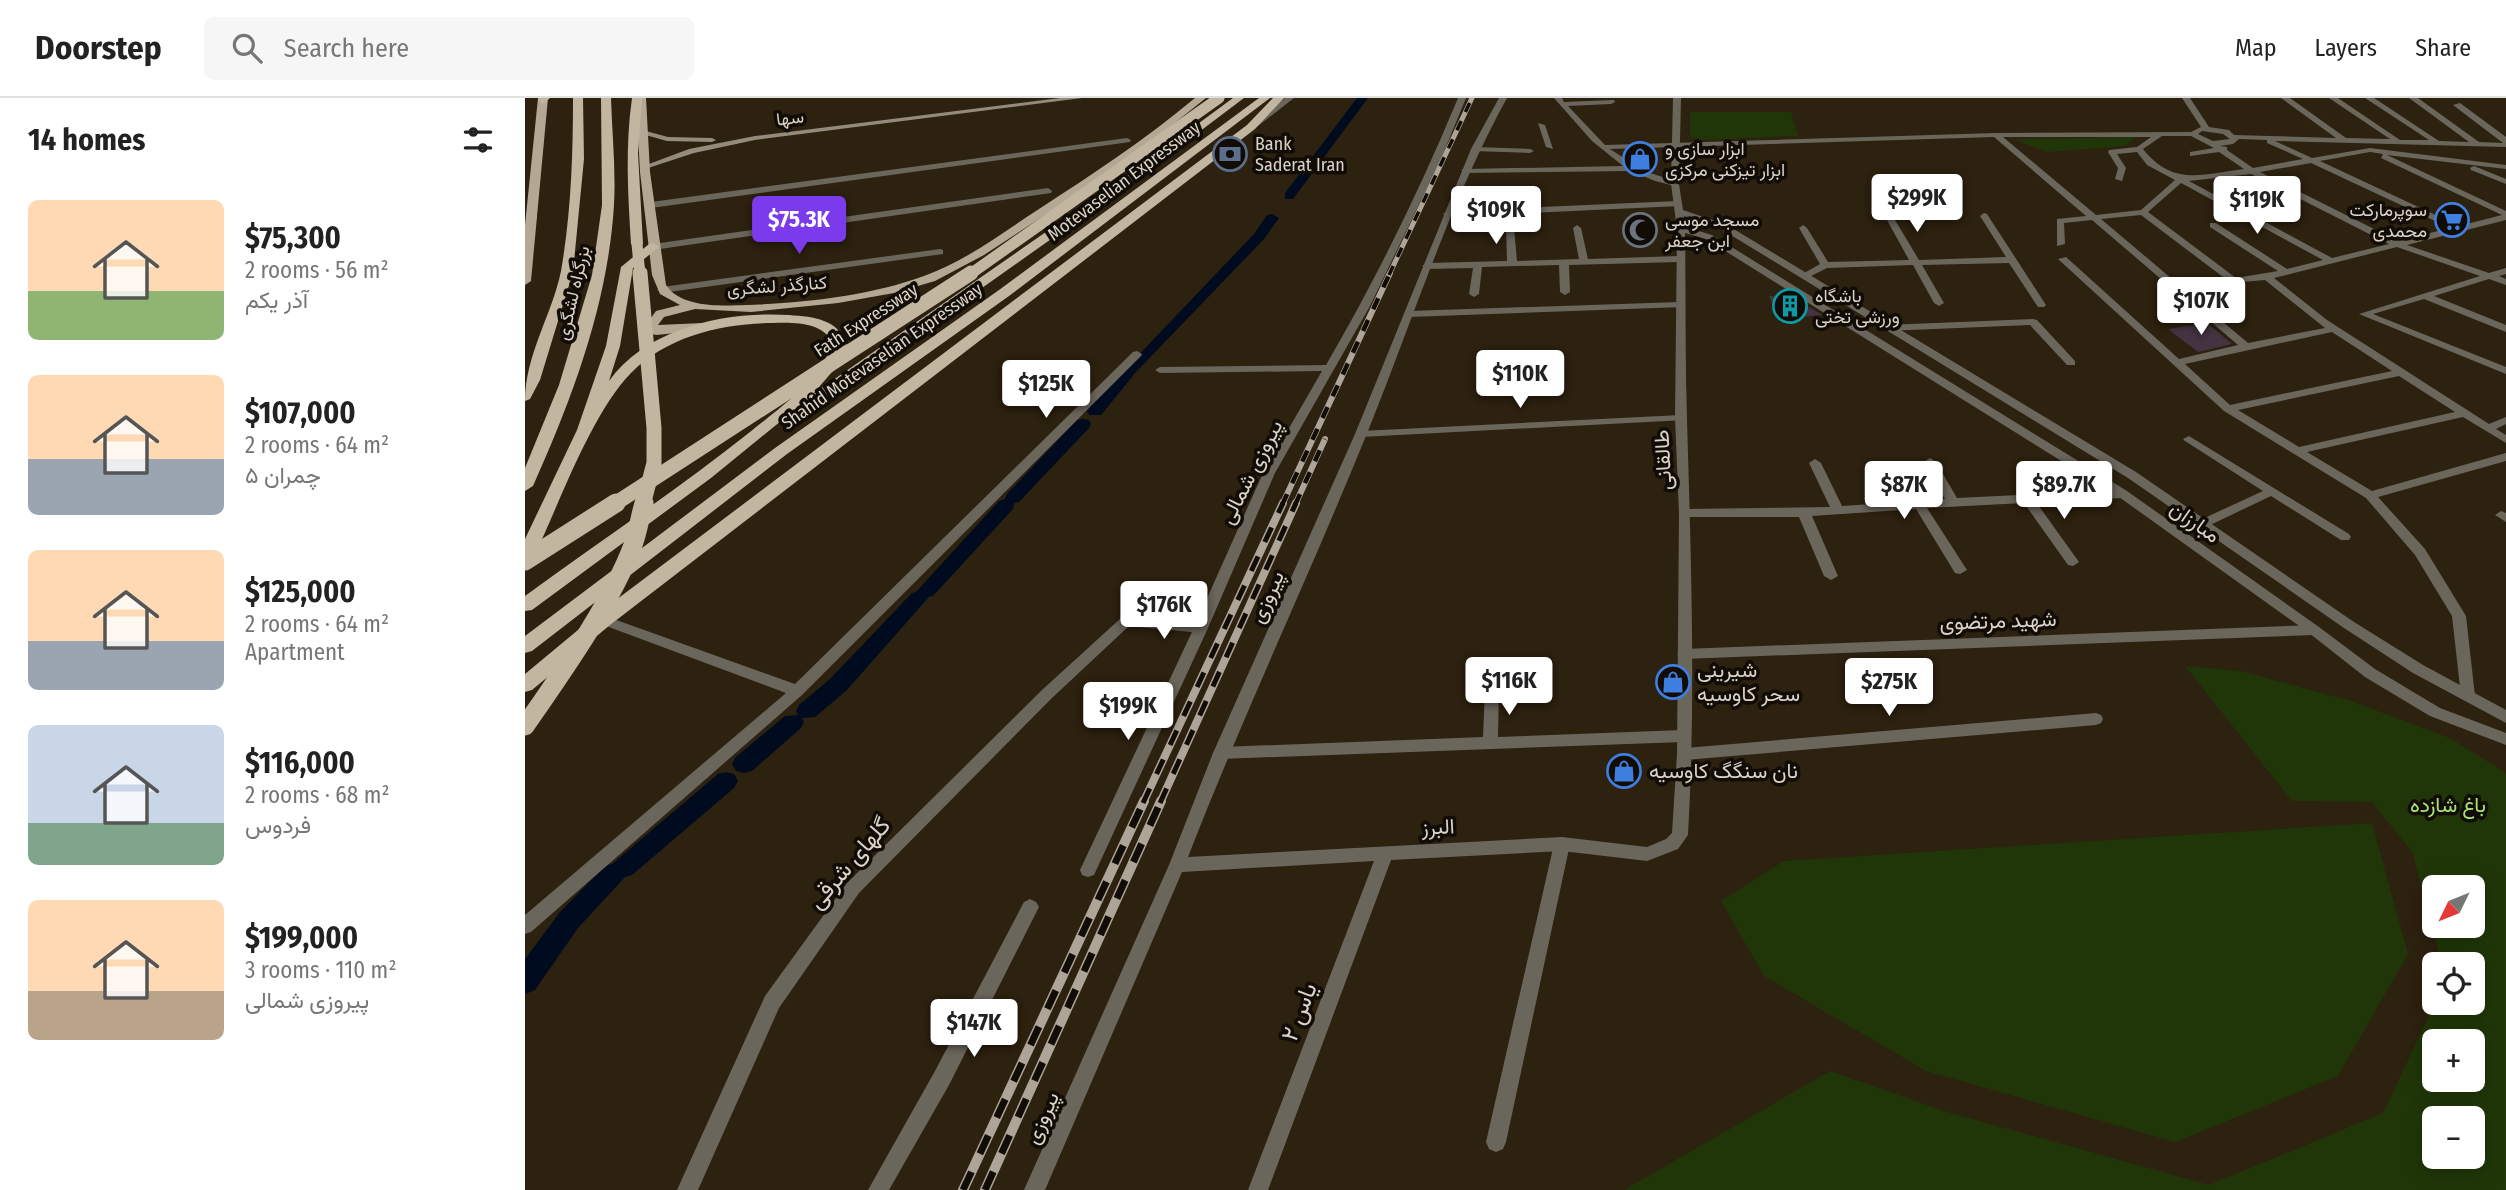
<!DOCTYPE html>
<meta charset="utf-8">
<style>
:root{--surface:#fff;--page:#f6f6f6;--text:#222;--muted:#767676;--line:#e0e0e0;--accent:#7c3aed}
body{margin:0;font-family:"Fira Sans Condensed",Vazirmatn,sans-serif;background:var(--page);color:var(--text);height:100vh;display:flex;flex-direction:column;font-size:26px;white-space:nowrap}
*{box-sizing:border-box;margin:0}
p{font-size:23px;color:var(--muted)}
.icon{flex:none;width:38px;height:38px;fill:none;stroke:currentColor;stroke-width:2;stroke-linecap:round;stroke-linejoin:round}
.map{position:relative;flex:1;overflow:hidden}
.panel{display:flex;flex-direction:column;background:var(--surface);width:525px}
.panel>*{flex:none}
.needle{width:46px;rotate:227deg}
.controls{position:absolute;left:1897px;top:777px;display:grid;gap:14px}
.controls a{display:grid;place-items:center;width:63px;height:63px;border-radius:10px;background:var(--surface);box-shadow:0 4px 18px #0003;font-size:35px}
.price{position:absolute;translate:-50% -60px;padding:0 16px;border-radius:7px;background:#fff;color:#222;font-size:23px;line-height:46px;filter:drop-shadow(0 2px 4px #0008)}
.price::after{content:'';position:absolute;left:50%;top:42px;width:21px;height:16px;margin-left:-10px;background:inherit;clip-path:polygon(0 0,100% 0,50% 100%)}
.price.current{background:var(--accent);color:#fff}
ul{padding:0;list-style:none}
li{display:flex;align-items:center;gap:21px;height:175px;padding:0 28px}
li span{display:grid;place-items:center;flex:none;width:196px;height:140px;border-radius:10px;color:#555}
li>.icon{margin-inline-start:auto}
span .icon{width:84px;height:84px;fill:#fffc;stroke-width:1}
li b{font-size:30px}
h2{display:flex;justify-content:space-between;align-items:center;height:84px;padding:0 28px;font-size:30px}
header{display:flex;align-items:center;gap:42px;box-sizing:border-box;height:98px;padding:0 35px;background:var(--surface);border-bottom:2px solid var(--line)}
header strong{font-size:33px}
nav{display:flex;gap:38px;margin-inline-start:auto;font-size:24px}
.search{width:490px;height:63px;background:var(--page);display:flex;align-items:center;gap:18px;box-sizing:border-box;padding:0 24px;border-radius:10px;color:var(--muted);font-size:26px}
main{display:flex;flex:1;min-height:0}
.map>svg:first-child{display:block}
</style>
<header>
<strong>Doorstep</strong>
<div class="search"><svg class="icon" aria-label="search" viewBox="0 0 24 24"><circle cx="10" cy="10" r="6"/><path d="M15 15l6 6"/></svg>Search here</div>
<nav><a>Map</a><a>Layers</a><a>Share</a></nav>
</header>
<main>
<section class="panel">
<h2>14 homes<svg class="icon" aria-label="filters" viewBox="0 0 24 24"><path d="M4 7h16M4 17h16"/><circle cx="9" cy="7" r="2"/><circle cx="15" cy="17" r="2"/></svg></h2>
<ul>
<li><span style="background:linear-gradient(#ffd9b3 65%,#8fb573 0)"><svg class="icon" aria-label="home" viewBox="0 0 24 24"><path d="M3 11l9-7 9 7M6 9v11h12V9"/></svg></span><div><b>$75,300</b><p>2 rooms · 56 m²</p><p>آذر یکم</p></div></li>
<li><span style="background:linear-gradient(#ffd9b3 60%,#9aa5b1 0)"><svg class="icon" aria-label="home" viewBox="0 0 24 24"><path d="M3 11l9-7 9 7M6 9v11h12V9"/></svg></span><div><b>$107,000</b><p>2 rooms · 64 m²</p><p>چمران ۵</p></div></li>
<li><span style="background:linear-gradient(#ffd9b3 65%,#9aa5b1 0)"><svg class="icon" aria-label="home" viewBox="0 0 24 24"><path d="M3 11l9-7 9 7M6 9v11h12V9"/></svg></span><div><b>$125,000</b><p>2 rooms · 64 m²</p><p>Apartment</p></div></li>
<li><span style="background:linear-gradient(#c9d6e8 70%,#7fa58c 0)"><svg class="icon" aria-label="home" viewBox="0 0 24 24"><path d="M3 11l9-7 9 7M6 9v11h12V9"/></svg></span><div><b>$116,000</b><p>2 rooms · 68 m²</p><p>فردوس</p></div></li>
<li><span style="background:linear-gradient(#ffd9b3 65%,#b9a48a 0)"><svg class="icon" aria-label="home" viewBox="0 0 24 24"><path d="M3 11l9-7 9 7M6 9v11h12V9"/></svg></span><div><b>$199,000</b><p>3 rooms · 110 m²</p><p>پیروزی شمالی</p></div></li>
</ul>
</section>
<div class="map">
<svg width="1981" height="1092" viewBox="0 0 1981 1092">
<rect width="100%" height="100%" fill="#2d210f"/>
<g fill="#203608" fill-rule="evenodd">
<polygon points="1165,14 1266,14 1273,38 1178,42 1165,39"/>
<polygon points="1611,39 1600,48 1522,54 1489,41"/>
<path d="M 1660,568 L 1716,573 L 1829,604 L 1925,640 L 1981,675 L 1981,1092 L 1099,1092 L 1305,973 L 1419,1013 L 1684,1087 L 1858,1015 L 1910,905 L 1948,905 L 1948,866 L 1917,866 L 1887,754 L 1847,704 L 1767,703 ZM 1948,789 L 1948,828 L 1909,828 L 1909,789 ZM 1909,943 L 1948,943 L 1948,982 L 1909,982 ZM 1909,1020 L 1948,1020 L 1948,1059 L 1909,1059 Z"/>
<polygon points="1847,725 1883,856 1813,978 1650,1044 1401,973 1239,878 1196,803 1259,763"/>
</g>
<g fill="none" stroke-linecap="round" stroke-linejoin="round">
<g fill="#000b1f" fill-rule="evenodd">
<polygon points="832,0 843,0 768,101 760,101 760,95"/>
<polygon points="747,116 754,120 739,141 611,274 576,317 564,317 562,313 564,309 729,136 742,117"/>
<polygon points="558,321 564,322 566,326 564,330 494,404 489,405 488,411 408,498 404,499 321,593 290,619 277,620 279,624 276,630 227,673 219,675 211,673 207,666 211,659 260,618 273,617 271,613 274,607 305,581 387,495 391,494 474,403 480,401 482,396 552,322"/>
<polygon points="201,674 209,676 213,683 209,690 107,777 100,779 53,830 10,892 0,896 0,861 35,814 80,768 87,766 193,676"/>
</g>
</g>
<g fill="#453342">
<polygon points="1244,198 1265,199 1298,217 1254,221"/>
<polygon points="1682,225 1707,246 1673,254 1643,231"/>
</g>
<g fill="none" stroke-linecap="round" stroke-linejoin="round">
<g fill="#6b665c" fill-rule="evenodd">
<path d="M 933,0 L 941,0 L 916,61 L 845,208 L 750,375 L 683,530 L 569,777 L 563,779 L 557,777 L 555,772 L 667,534 L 604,528 L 527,600 L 334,795 L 254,910 L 173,1092 L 152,1092 L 240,898 L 322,785 L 517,592 L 596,520 L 671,525 L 738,375 L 797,273 L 635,275 L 630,272 L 635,269 L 801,267 C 851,181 895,92 933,0 Z"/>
<path d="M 1029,0 L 1037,0 L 1039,4 L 1089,2 L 1090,4 L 1086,6 L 1043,8 L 1080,47 L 1471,35 L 1666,34 L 1676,29 L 1657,0 L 1665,0 L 1684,29 L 1704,32 L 1709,37 L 1811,40 L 1756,0 L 1765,0 L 1821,40 L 1865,41 L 1804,0 L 1813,0 L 1875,42 L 1904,42 L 1840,0 L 1849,0 L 1914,43 L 1944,44 L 1884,0 L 1893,0 L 1954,44 L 1978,45 L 1928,7 L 1935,5 L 1981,39 L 1981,49 L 1750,43 L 1787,60 L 1845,50 L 1981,67 L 1981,71 L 1862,57 L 1981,113 L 1981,122 L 1882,147 L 1964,175 L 1981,170 L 1981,176 L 1974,178 L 1981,181 L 1981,187 L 1964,181 L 1909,198 L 1981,227 L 1981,234 L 1899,201 L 1848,216 L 1981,269 L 1981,276 L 1834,216 L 1955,178 L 1872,149 L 1749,180 L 1802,222 L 1964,326 L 1981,319 L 1981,326 L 1971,331 L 1981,337 L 1981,345 L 1938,319 L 1782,354 L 1847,393 L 1981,355 L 1981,363 L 1853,399 L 1900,451 L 1941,518 L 1950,598 L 1948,602 L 1938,602 L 1936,598 L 1927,518 L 1890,457 L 1841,400 L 1699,313 L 1533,161 L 1541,159 L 1654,261 L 1713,247 L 1567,122 L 1539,125 L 1540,146 L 1532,148 L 1532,121 L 1561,118 L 1469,39 L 1085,51 L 1119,73 L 1153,84 L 1153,88 L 1150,88 L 1130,83 L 1106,73 L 937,75 L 937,71 L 940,71 L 1098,68 L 1067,43 ZM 1677,33 L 1698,36 L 1705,41 L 1688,43 L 1673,36 ZM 1637,38 L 1666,38 L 1689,50 L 1665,54 L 1665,58 L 1694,54 L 1719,71 C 1678,76 1648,89 1618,51 ZM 1478,39 L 1626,39 L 1612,49 L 1584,52 L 1583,54 L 1593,70 L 1590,81 L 1597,83 L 1601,70 L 1592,56 L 1612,54 L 1622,67 L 1650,82 L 1616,112 L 1571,117 ZM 1714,41 L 1742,42 L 1742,45 L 1778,61 L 1728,70 L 1702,52 L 1702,49 L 1695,48 L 1708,46 ZM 1845,54 L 1858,56 L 1856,60 L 1977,117 L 1934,128 L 1795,63 ZM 1786,65 L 1925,130 L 1873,143 L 1735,74 ZM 1726,76 L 1864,146 L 1807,160 L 1664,83 ZM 1656,85 L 1798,162 L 1762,171 L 1691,125 L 1685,125 L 1685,129 L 1753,173 L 1711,180 L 1623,114 ZM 1616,117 L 1706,185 L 1740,182 L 1800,230 L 1723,245 L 1576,121 ZM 1807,234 L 1867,273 L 1705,307 L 1660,266 ZM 1874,278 L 1930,314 L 1774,349 L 1713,312 Z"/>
<polygon points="1013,25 1020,27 1028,51 1021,49"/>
<polygon points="602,40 606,42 605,44 126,110 122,107 126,104"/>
<polygon points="950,49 1005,51 1009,53 1005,55 947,53 947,49"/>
<polygon points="1949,68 1981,81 1981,86 1946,72 1945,70"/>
<polygon points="523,90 527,93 526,95 128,152 123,149 128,146"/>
<polygon points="1152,103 1155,104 1155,108 922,119 918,116 922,113"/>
<polygon points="1459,115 1462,116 1521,207 1519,209 1513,209 1484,165 1397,167 1419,205 1414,208 1409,205 1388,167 1302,170 1282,180 1274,178 1295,166 1274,130 1278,127 1282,130 1303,164 1384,162 1362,122 1366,119 1370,122 1394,162 1481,159 1455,118"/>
<polygon points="985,127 989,130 992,163 1054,161 1048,130 1052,127 1056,130 1063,161 1154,158 1159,161 1154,164 1044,167 1045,194 1040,197 1035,194 1034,167 957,169 954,196 949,199 944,196 948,170 902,171 897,168 902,165 982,163 981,130"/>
<polygon points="415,151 418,152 418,156 137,195 132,192 137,189"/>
<polygon points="1155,204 1158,205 1158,209 884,219 879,216 884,213"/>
<polygon points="1508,221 1512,222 1550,263 1550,267 1542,267 1505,227 1361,233 1356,230 1361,227"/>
<polygon points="612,253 617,256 616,258 277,597 6,834 0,836 0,817 261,595 73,525 71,522 73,519 83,519 270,586 608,254"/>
<polygon points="1156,317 1160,318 1160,322 836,339 830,336 836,333"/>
<polygon points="1664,338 1824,436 1826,439 1824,442 1816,442 1746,398 1681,429 1673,429 1671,426 1673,423 1738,393 1660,343 1658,341"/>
<polygon points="1405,360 1411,364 1432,400 1598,392 1604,396 1598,400 1511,404 1554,464 1548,468 1543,467 1499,405 1402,410 1442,472 1435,476 1430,475 1391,411 1287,418 1313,478 1306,482 1299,478 1274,419 1160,419 1154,415 1160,411 1305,409 1284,365 1290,361 1296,365 1317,408 1420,401 1399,364"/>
<polygon points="1976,413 1981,415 1981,424 1970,417"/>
<polygon points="1789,527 1796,532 1789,537 1159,561 1152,556 1159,551"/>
<polygon points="967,586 972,587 974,591 973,639 1158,632 1163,634 1166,638 1163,642 1158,644 696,661 691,659 688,655 691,651 696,649 958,639 960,591 962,587"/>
<polygon points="1571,615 1576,617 1578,621 1576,625 1571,627 1160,662 1155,660 1152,656 1155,652 1160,650"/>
<polygon points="1037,739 1043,741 1045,746 981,1044 978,1051 971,1054 964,1051 961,1044 1029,746 1031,741"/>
<polygon points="505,801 511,804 514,809 424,987 364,1092 343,1092 410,973 499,804"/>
</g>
<g fill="#6b665c" fill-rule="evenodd">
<polygon points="760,0 769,0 733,28 727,28 727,24"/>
<path d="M 974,0 L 982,0 C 924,105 888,222 843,333 C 785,476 719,615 663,759 L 1037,739 L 1122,749 L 1141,741 L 1147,735 L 1152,656 L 1154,415 L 1150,320 L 1152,131 L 1146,86 L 1148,0 L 1156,0 L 1154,86 L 1158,112 L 1202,127 L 1611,374 L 1829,524 L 1898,567 L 1981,612 L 1981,625 L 1888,575 L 1819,530 L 1603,380 L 1196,131 L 1159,118 L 1160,129 L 1187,137 L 1602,393 L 1794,529 L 1850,571 L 1915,610 L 1981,635 L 1981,647 L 1905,618 L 1840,579 L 1784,535 L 1594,399 L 1181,141 L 1160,135 C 1161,197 1160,260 1162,322 C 1166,460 1171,599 1163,737 L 1153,751 L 1122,763 L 1037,753 L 866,762 L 743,1092 L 723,1092 L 849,763 L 657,774 L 520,1092 L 499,1092 L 644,767 L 688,655 L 830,336 L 946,51 Z"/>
</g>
<g fill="#948b7c" fill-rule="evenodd">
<polygon points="535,0 557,0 230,42 169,55 120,71 116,69 164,51 230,38"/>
<polygon points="117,32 143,39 187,40 191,42 187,44 142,43 117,36"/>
</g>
<g fill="#b4a895" fill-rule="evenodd">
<polygon points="13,0 23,0 6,183 0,187 0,127"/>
<path d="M 111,0 L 121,0 L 125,74 L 141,187 C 156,210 196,208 221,207 C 279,205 344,198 399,178 C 441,163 477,135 514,111 C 568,76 621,41 670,0 L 681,0 L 622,47 L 561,90 L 459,157 L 410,183 L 369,195 L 313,205 L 226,214 L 170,211 L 139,219 L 133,227 L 178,225 L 182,226 L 182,232 L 131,237 L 127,236 L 121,227 L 131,213 L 155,207 L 135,196 L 127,177 L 115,74 Z"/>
</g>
<g fill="#c2b6a0" fill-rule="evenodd">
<polygon points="15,0 25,0 18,6 13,3"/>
<path d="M 48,0 L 58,0 L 59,61 L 48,174 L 15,282 L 5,301 L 0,303 C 0,257 27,217 36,173 C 46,116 48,57 48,0 Z"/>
<path d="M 76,0 L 86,0 C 87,36 91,71 89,107 C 83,205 48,299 8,388 L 0,393 L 0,370 L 34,287 L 67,177 L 77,107 Z"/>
<path d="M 107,0 L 117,0 L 113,55 L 118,146 L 112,150 L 106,146 C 103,97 100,49 107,0 Z"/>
<path d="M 708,0 L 719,0 L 621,74 L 290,308 L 285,310 L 278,305 L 186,380 L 7,512 L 0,513 L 0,498 C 75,443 152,392 225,334 C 256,309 292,284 308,246 C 299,224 269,224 248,225 C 198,225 142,238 106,275 C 66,316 34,406 9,459 L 0,465 L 0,441 L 52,332 L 81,248 L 96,169 L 124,146 L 128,145 L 134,149 L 108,170 L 95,248 L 84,283 C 123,229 202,213 264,217 C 290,219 312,221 322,246 L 313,267 L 288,296 L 613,70 Z"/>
<polygon points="734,0 745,0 484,198 262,356 7,553 0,555 0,538 250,350 474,192"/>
<polygon points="748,0 759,0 730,31 85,527 7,592 0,594 0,576 71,517 722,27"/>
</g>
<g stroke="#aea598" stroke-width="5">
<polyline id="rail-far3" points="864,177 947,0"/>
</g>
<g stroke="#aea598" stroke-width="6">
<g id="rail-far2">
<polyline points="757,407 865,175"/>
<polyline points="770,407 800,341"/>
</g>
</g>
<g stroke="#aea598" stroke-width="8">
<g id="rail-far1">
<polyline points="618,705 758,405"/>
<polyline points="635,705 771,405"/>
</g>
</g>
<g stroke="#aea598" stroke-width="10">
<g id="rail">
<polyline points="438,1092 619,703"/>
<polyline points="460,1092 636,703"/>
</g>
</g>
<use href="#rail-far3" stroke="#110c05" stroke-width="3.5" stroke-dasharray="10" stroke-linecap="butt"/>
<use href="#rail-far2" stroke="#110c05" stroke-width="4.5" stroke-dasharray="12" stroke-linecap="butt"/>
<use href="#rail-far1" stroke="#110c05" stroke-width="5" stroke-dasharray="16" stroke-linecap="butt"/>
<use href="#rail" stroke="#110c05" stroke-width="7" stroke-dasharray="20" stroke-linecap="butt"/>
<g stroke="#c2b6a0" stroke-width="11">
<polyline points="112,146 115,177"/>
<polyline points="444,177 694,0"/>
</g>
<g stroke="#c2b6a0" stroke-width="15">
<polyline points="115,175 129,330 129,365 118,407"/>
<polyline points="88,407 446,175"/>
</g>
<g stroke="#c2b6a0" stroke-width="19">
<polyline points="0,463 91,405"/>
<path d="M 0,628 C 36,576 86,506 108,447 C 113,433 115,419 119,405"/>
</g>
</g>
<defs>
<g id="bank-ring" transform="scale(1.75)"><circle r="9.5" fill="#110c05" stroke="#5c6f8a" stroke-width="1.5"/><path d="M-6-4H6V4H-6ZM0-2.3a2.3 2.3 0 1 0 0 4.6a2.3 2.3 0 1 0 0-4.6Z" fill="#5c6f8a"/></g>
<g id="shop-ring" transform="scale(1.75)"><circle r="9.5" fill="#110c05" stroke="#3f7fe0" stroke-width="1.5"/><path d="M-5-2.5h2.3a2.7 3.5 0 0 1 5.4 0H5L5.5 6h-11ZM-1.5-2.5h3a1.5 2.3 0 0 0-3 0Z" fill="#3f7fe0"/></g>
<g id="supermarket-ring" transform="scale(1.75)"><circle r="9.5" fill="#110c05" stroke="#3f7fe0" stroke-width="1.5"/><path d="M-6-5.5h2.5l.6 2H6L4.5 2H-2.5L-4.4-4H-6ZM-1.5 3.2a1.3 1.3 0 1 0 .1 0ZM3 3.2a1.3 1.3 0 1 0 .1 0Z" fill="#3f7fe0"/></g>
<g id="mosque-ring" transform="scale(1.75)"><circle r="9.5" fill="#110c05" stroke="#6b7280" stroke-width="1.5"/><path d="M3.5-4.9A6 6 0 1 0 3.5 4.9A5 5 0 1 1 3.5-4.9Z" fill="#6b7280"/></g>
<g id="building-ring" transform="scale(1.75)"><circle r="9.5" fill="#110c05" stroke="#0f9aa8" stroke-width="1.5"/><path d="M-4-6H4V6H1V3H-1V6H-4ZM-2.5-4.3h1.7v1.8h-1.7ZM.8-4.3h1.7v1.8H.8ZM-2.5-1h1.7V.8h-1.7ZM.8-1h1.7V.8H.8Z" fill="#0f9aa8"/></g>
</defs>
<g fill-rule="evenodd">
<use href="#bank-ring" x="705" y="56"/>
<use href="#shop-ring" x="1115" y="61"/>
<use href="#supermarket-ring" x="1927" y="122"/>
<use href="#mosque-ring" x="1115" y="132"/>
<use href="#building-ring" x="1265" y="208"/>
<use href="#shop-ring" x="1148" y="584"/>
<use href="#shop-ring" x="1099" y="673"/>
</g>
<g text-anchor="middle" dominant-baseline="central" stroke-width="7" stroke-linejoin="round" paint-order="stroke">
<g font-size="18" fill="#dbd3c8" stroke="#110c05">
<text transform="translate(265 20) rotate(-7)">سها</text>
<text transform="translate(599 83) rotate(-37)">Motevaselian Expressway</text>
<text transform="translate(252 188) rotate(-4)">کنارگذر لشگری</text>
<text transform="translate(48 195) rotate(-77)">بزرگراه لشگری</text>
<text transform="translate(341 222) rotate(-33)">Fath Expressway</text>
<text transform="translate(357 258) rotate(-35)">Shahid Motevaselian Expressway</text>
</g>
<g font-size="18" fill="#dbd3c8" stroke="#110c05" text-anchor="start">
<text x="730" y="46">Bank<tspan x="730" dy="21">Saderat Iran</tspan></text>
<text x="1140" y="51">ابزار سازی و<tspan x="1140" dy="21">ابزار تیزکنی مرکزی</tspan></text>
<text x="1902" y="112" text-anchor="end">سوپرمارکت<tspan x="1902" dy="21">محمدی</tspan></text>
<text x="1140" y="122">مسجد موسی<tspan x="1140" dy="21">ابن جعفر</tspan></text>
<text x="1290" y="198">باشگاه<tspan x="1290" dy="21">ورزشی تختی</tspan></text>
</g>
<g font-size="21" fill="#dbd3c8" stroke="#110c05">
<text transform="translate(1138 362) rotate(-93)">طالقانی</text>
<text transform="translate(726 374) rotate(-63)">پیروزی شمالی</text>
<text transform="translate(1670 424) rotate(35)">مبارزان</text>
<text transform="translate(742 499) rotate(-66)">پیروزی</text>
<text transform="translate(1473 523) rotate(-2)">شهید مرتضوی</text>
<text transform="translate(913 729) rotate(-3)">البرز</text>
<text transform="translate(517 1020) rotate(-66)">پیروزی</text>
</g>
<g font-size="21" fill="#dbd3c8" stroke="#110c05" text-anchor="start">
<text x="1172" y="572">شیرینی<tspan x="1172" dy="24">سحر کاوسیه</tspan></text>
<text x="1124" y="673">نان سنگگ کاوسیه</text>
</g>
<g font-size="21" fill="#a8e472" stroke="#110c05">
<text x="1923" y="707">باغ شازده</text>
</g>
<g font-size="24" fill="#dbd3c8" stroke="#110c05">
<text transform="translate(324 765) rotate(-49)">گلهای شرقی</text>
<text transform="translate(774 914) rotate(-69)">یاس ۲</text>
</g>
</g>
</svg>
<div class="controls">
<a><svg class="needle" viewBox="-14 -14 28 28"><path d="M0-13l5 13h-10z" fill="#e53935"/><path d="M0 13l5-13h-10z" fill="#767676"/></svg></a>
<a><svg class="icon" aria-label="locate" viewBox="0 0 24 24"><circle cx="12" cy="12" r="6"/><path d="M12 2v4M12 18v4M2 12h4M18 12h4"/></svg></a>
<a>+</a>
<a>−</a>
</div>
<b class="price" style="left:1392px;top:136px">$299K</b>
<b class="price" style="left:1732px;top:138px">$119K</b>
<b class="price" style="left:971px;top:148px">$109K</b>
<b class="price current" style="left:274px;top:158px">$75.3K</b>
<b class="price" style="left:1676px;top:239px">$107K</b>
<b class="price" style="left:995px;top:312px">$110K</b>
<b class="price" style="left:521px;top:322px">$125K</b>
<b class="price" style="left:1379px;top:423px">$87K</b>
<b class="price" style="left:1539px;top:423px">$89.7K</b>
<b class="price" style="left:639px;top:543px">$176K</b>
<b class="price" style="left:984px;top:619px">$116K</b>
<b class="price" style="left:1364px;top:620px">$275K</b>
<b class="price" style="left:603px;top:644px">$199K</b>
<b class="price" style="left:449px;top:961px">$147K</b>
</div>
</main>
